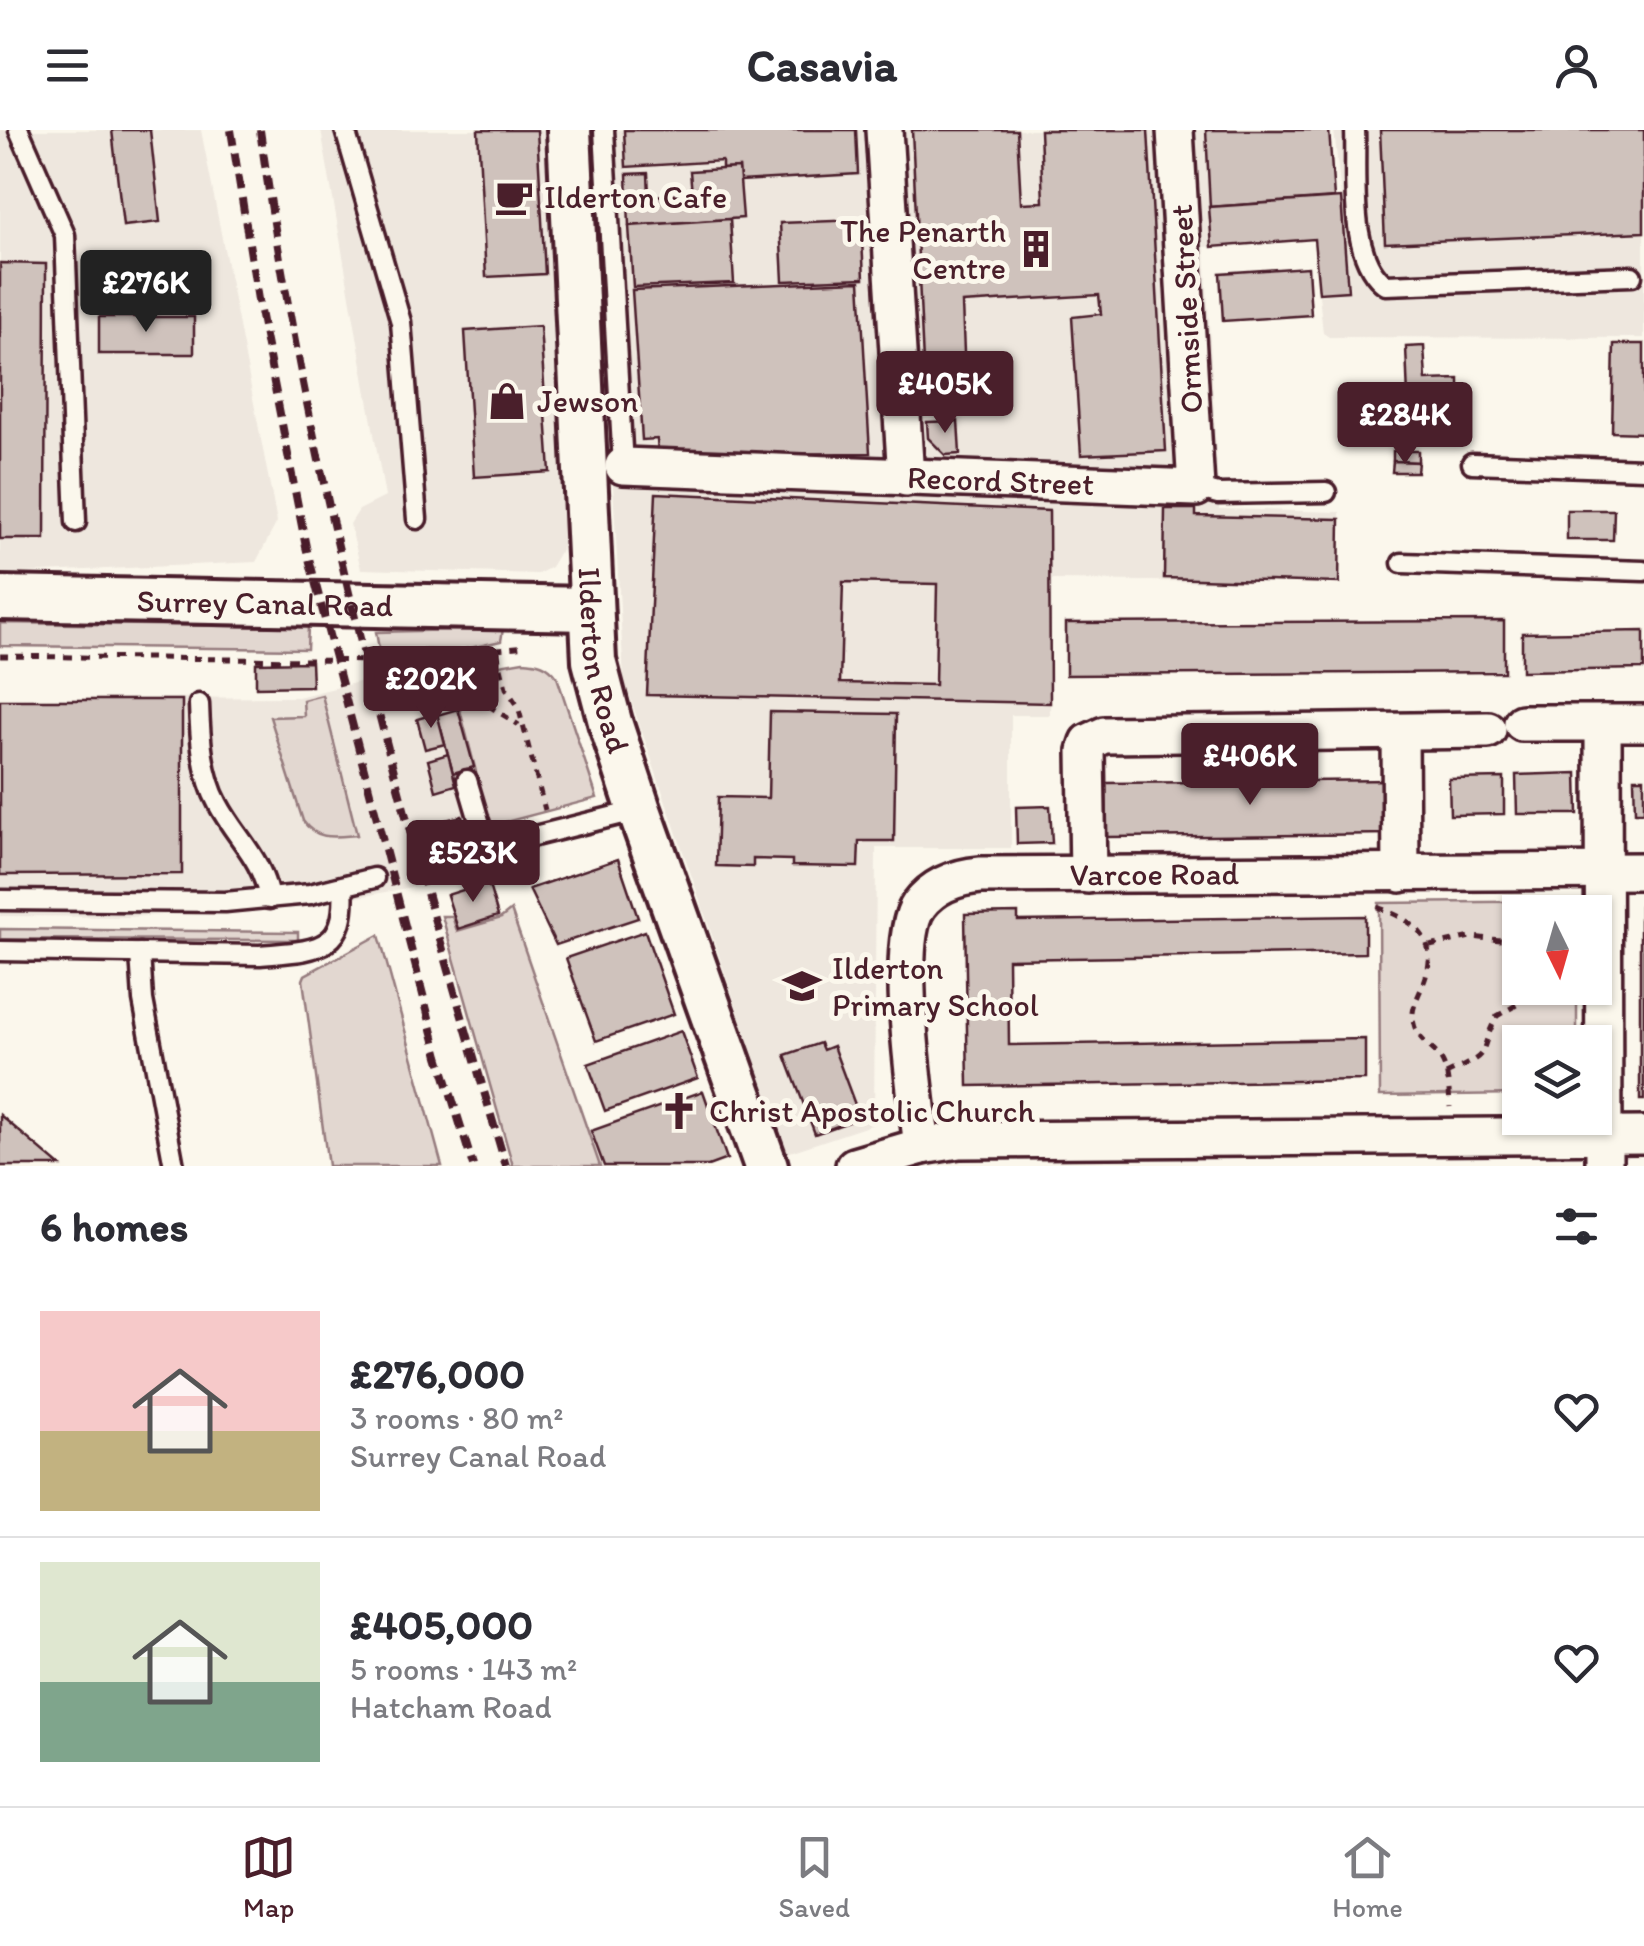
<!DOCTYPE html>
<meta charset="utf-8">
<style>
:root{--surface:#fff;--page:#f7f7f7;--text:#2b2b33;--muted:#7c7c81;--line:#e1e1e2;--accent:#4a1f2b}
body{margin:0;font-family:Itim,sans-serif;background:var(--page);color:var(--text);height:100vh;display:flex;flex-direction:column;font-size:38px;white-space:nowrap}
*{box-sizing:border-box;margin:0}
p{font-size:32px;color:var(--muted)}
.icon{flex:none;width:55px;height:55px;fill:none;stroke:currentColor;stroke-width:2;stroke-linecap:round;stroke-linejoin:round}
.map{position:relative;height:1036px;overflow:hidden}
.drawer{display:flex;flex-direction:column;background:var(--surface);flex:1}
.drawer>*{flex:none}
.needle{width:65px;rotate:175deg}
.fabs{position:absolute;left:1502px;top:765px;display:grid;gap:20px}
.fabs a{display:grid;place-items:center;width:110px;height:110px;border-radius:0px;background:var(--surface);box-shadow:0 2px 8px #0004;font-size:50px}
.price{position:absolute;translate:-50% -85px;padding:0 22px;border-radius:10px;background:var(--accent);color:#fff;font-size:32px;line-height:65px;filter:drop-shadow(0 2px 5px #0008)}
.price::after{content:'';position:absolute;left:50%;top:60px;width:30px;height:22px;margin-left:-15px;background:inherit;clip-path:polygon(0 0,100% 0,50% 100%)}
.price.active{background:#222;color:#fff}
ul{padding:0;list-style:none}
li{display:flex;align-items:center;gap:30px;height:250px;padding:0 40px}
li+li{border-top:2px solid var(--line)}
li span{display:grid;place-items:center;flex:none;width:280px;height:200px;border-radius:0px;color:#555}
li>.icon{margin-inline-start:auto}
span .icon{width:120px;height:120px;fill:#fffc;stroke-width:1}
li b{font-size:42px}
h2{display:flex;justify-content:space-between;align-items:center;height:120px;padding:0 40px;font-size:42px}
header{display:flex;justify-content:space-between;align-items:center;height:130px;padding:0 40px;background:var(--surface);font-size:45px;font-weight:700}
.tab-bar{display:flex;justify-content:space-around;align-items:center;height:140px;border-top:2px solid var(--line);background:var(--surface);font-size:28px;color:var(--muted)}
.tab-bar a{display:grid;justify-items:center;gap:5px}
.tab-bar .active{color:var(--accent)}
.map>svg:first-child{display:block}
</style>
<header><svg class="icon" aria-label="menu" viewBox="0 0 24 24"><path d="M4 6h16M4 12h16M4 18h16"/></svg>Casavia<svg class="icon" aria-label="person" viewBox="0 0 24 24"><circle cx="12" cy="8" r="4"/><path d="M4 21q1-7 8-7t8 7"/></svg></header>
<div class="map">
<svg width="1644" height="1036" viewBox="0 0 1644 1036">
<rect width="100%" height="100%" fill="#fbf7ec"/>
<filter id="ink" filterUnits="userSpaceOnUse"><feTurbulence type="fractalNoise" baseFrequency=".01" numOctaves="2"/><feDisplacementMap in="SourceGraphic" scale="20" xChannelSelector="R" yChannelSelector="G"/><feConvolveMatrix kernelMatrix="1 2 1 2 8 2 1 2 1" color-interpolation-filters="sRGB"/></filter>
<g filter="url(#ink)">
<g fill="#eee7de">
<polygon points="0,0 201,0 277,392 256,432 0,444"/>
<polygon points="321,0 549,0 571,403 551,437 538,444 361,439 350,394 359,380 385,367"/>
<polygon points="593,0 1329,0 1335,68 1341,67 1334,0 1644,0 1644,208 1329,207 1323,203 1319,165 1350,162 1347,133 1348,161 1319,163 1313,109 1205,117 1219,379 1340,382 1339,453 1052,450 1050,585 1011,585 1011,718 876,718 874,994 787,1023 624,550"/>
<polygon points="383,546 402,574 457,568 496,697 503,740 305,777 127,787 0,786 0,569 298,567"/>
</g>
<g fill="#e2d7d0" stroke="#967b7e" stroke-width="2.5">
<polygon points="0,493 308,497 307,519 0,516"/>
<polygon points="503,499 501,511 461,520 379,519 376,502"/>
<path d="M 523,531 C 538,532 548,534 557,547 L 597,668 L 490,696 L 457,568 L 402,574 L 398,544 L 470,535 L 477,539 Z"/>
<path d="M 322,565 L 357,705 C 335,707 317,711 303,691 L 270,587 L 304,586 L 303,570 Z"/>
<polygon points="1578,771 1578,782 1520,782 1520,858 1577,858 1577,912 1520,912 1520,964 1380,966 1379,773"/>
<polygon points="511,780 600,1036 513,1036 442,786 452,786 457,801 501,788"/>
<polygon points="0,799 298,802 298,810 0,809"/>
<polygon points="379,805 442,1036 328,1036 303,850 305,845"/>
</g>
<g fill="#cfc2bc" stroke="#4a1f2b" stroke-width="2.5" fill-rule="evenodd">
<polygon points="112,0 150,0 160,92 123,96"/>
<polygon points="478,0 537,0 545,144 486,147"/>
<polygon points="624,0 856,0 858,44 740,51 739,38 722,39 722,31 626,37"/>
<polygon points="912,0 1017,0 1021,73 1043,72 1040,0 1148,0 1166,321 1081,325 1072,187 1101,184 1099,165 962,173 966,273 925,275"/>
<polygon points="1206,0 1329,0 1334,68 1210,77"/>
<polygon points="1380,0 1644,0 1644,102 1385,113"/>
<polygon points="739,38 743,88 629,96 627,44 648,43 649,66 692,64 690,41"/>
<polygon points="1341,68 1348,161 1319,163 1314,109 1212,117 1209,77"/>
<polygon points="730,89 734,153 633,157 629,96"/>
<polygon points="861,90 864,148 783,151 780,93"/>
<polygon points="0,133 46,134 45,409 0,409"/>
<polygon points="1308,137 1311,185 1223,191 1220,143"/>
<polygon points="860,151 870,323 658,325 657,309 642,310 632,160"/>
<rect x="99" y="187" width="95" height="37"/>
<polygon points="540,196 550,342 474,347 465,201"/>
<polygon points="1614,214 1644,214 1644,303 1612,302"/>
<polygon points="1424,216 1426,250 1459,249 1459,266 1408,268 1406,217"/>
<polygon points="958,291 960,324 945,325 928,308 927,292"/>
<polygon points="1393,321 1418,321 1418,332 1393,331"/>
<polygon points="1393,331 1418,332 1417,342 1392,342"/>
<path d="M 656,363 L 1049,381 L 1050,573 L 647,565 ZM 843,452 L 937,454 L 935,555 L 840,553 Z"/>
<polygon points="1165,379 1196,379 1196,386 1340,389 1339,453 1164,448"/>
<polygon points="1567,380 1614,380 1613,410 1567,410"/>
<polygon points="1504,491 1504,542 1066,545 1066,493"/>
<polygon points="1644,501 1644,539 1522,541 1522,503"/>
<polygon points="311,532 312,556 256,557 256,533"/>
<polygon points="0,570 182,570 182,744 0,745"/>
<polygon points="458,579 474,637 453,643 437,585"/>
<polygon points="770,582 896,584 894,711 859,711 858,737 792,736 792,730 753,729 753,737 716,736 718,667 768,668"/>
<polygon points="437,583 445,614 425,619 417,589"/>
<polygon points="448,624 456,655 436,661 428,630"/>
<polygon points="1577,643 1578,684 1517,684 1516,645"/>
<polygon points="1504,648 1504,684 1450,685 1449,649"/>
<polygon points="1634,648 1644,648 1644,682 1635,682"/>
<polygon points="1392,650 1393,704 1107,707 1106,653"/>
<polygon points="1050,676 1052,713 1017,714 1016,677"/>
<polygon points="462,686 466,702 429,711 425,695"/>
<polygon points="618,729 638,788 556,815 529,759"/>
<polygon points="488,752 498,786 458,799 447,765"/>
<rect x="1640" y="776" width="4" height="194"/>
<polygon points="1018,783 1018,791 1365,786 1365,823 1008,829 1009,915 1365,909 1365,950 968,956 965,784"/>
<polygon points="645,801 674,884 596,911 566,828"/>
<polygon points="681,901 698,948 605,981 588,934"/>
<polygon points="820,913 823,920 833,916 860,988 815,1004 785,925"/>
<polygon points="703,961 727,1029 708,1036 604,1036 591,1001"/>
<polygon points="0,985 60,1036 0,1036"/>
</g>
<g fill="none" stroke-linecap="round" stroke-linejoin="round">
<g stroke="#4a1f2b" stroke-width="25">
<g id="service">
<polyline points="19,0 65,105 76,392"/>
<polyline points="345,0 401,192 417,389"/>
<polyline points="604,0 623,336"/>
<path d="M 1355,0 C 1357,44 1347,128 1386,155 L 1632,146"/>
<polyline points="1472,333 1644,339"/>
<polyline points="1196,358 1218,364 1326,362"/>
<polyline points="1402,433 1644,441"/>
<path d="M 199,574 C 200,606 202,645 218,674 C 237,710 262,727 269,769"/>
<polyline points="467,650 487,718"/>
<polyline points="430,732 639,680"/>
<polyline points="0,770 225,772 310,764 374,748"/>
<path d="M 0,821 L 260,825 C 315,820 348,823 343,756"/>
<polyline points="140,823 143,870 174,1036"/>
</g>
</g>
<g stroke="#4a1f2b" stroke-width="42">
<g id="minor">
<polyline points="884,0 906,348"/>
<path id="s1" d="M 623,336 L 1196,358 L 1175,0"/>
<polyline points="1522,593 1644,593"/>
<polyline points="1603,593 1604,1036"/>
<polyline points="1400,602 1401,744"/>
<polyline points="1088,745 1086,621 1089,612 1104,605 1488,600"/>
<path id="s2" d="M 922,1016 C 916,969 893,811 919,775 C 934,755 957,747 981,745 L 1644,741"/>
<polyline points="854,1036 922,1016 959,1010 1644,1005"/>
</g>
</g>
<g stroke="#4a1f2b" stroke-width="50">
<g id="tertiary">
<path id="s3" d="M 569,0 L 594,531 L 610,592 L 639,680 L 766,1036"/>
<path id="s4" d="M 0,468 L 591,479"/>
</g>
</g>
<g stroke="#4a1f2b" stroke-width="5" stroke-dasharray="8 8" stroke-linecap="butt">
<polyline points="497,522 506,558 518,576 545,680"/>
<path d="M 452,525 C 460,564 489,575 519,595"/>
<polyline points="0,526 382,531 526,516"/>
<path d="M 390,530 L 398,567 C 417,578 450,572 467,559"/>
<path d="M 1377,777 C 1418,792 1442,811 1422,857 C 1417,869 1410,881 1414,894 C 1417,908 1429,915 1438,925 C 1449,938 1449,961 1450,977"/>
<polyline points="1430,816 1471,807 1520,812"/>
<path d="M 1446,944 C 1496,921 1475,928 1497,886 L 1527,869 L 1537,858"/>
</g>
<use href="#service" stroke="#fbf7ec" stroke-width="18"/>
<use href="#minor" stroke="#fbf7ec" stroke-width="35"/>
<use href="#tertiary" stroke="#fbf7ec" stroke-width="42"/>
<g stroke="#4a1f2b" stroke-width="8" stroke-dasharray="15 8" stroke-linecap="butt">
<polyline points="231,0 259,176 306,417 439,926 473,1036"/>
<path d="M 260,0 C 309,352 405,696 506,1036"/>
</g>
</g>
</g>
<defs>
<g id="cafe-bare" transform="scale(3)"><path d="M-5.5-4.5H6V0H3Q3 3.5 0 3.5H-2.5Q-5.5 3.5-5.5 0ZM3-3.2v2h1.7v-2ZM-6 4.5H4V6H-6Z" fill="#4a1f2b" stroke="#fbf7ec" stroke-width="2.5" paint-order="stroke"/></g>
<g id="building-bare" transform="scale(3)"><path d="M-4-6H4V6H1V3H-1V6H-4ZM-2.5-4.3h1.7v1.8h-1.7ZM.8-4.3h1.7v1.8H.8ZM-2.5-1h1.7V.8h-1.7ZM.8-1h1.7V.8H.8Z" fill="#4a1f2b" stroke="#fbf7ec" stroke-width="2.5" paint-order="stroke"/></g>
<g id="shop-bare" transform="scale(3)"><path d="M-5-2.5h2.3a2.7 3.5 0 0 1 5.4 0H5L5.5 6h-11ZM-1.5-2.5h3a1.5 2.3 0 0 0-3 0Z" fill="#4a1f2b" stroke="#fbf7ec" stroke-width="2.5" paint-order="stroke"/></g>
<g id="school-bare" transform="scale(3)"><path d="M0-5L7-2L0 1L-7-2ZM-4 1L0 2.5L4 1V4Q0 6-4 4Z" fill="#4a1f2b" stroke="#fbf7ec" stroke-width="2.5" paint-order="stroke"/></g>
<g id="church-bare" transform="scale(3)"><path d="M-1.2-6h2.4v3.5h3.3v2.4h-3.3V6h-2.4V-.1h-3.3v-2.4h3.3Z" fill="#4a1f2b" stroke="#fbf7ec" stroke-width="2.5" paint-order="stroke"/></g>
</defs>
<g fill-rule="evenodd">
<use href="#cafe-bare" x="514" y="67"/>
<use href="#building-bare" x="1036" y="119"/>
<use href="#shop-bare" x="507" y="271"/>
<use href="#school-bare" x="802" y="856"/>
<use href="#church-bare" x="679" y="981"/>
</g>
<g text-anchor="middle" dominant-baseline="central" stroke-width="10" stroke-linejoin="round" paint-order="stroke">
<g font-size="32" fill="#4a1f2b" stroke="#fbf7ec" text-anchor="start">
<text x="544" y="67">Ilderton Cafe</text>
<text x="1006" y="101" text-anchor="end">The Penarth<tspan x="1006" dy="37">Centre</tspan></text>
<text x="537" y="271">Jewson</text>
<text x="832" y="838">Ilderton<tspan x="832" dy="37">Primary School</tspan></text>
<text x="709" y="981">Christ Apostolic Church</text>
</g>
<g font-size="32" fill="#4a1f2b" stroke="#fbf7ec">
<text transform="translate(1186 179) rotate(-93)">Ormside Street</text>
<text stroke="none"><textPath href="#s1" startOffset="378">Record Street</textPath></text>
<text stroke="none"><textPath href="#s4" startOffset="265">Surrey Canal Road</textPath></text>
<text stroke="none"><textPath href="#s3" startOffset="532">Ilderton Road</textPath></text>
<text stroke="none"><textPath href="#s2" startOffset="488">Varcoe Road</textPath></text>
</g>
</g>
</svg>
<div class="fabs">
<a><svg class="needle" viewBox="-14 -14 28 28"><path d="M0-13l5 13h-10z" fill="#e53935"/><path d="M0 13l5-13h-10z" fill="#7c7c81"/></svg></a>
<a><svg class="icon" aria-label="layers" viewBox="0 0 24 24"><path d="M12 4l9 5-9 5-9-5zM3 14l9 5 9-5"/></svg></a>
</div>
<b class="price active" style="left:146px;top:205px">£276K</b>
<b class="price" style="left:945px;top:306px">£405K</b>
<b class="price" style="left:1405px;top:337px">£284K</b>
<b class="price" style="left:431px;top:601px">£202K</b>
<b class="price" style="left:1250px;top:678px">£406K</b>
<b class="price" style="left:473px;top:775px">£523K</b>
</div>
<section class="drawer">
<h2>6 homes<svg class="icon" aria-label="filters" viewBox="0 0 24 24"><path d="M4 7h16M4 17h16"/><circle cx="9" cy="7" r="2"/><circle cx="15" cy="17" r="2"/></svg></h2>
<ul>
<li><span style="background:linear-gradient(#f6c9c9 60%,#c2b280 0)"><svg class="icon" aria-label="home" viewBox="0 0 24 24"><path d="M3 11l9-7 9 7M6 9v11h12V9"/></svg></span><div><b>£276,000</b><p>3 rooms · 80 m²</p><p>Surrey Canal Road</p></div><svg class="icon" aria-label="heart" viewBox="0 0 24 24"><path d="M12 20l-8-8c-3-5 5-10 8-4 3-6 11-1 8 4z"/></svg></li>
<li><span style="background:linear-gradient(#dfe7d0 60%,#7fa58c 0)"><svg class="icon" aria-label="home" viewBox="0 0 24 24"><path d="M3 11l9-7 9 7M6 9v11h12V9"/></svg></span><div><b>£405,000</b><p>5 rooms · 143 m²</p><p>Hatcham Road</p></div><svg class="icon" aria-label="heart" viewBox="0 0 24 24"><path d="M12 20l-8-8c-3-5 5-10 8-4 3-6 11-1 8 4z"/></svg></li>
</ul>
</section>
<nav class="tab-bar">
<a class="active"><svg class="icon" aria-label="map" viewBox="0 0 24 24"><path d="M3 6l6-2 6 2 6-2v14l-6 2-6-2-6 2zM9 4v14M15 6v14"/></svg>Map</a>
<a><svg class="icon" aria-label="saved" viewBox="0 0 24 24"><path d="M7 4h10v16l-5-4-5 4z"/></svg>Saved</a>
<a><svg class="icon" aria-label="home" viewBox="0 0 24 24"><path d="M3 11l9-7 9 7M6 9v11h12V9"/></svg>Home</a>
</nav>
